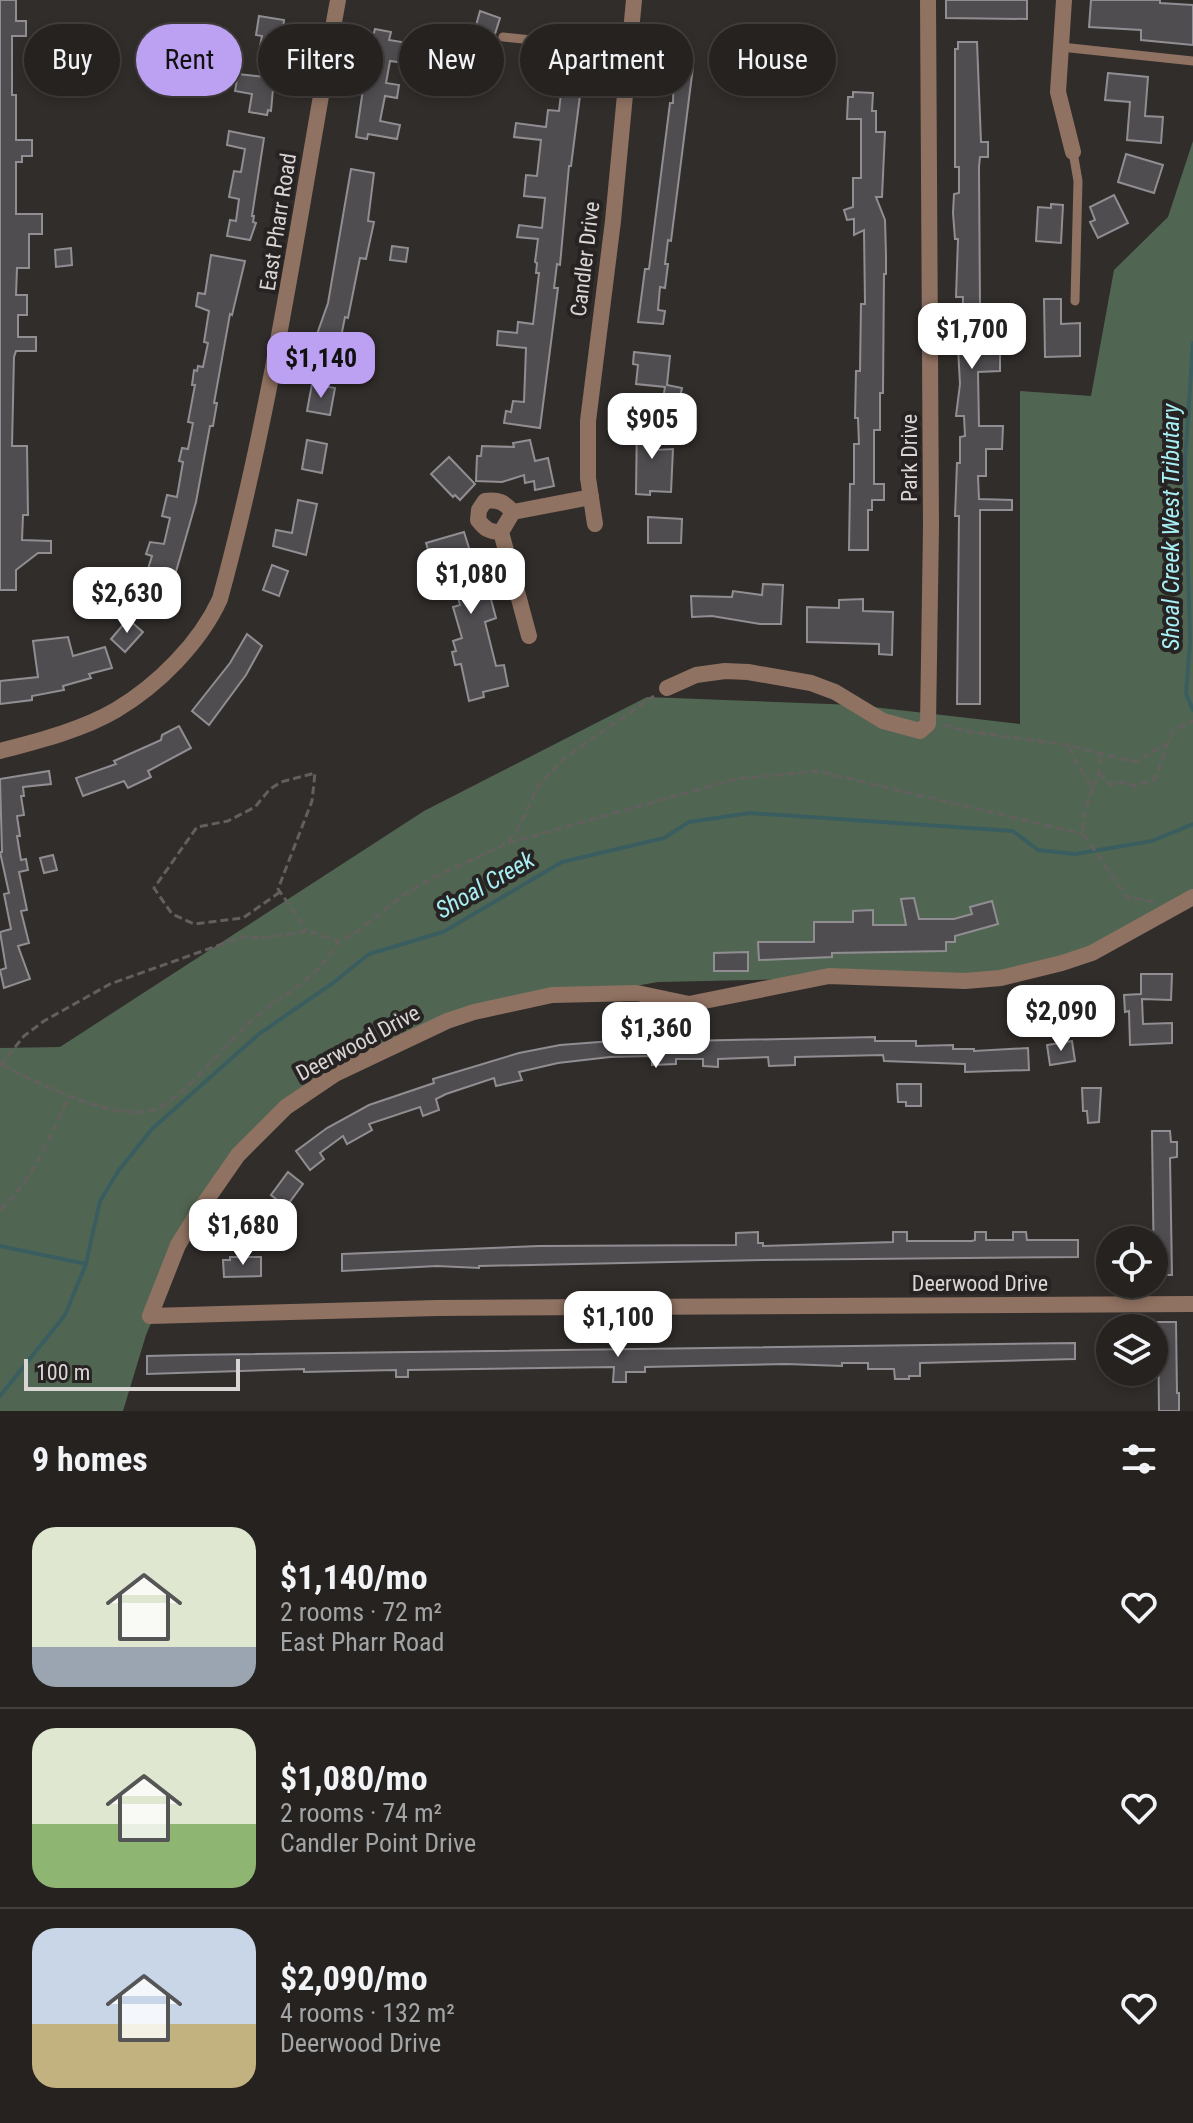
<!DOCTYPE html>
<meta charset="utf-8">
<style>
:root{--surface:#252220;--page:#312f2d;--text:#f1f3f6;--muted:#a3a4a5;--line:#423f3e;--accent:#bca0f2}
body{margin:0;font-family:"Roboto Condensed",sans-serif;background:var(--page);color:var(--text);height:100vh;display:flex;flex-direction:column;font-size:30px;white-space:nowrap}
*{box-sizing:border-box;margin:0}
p{font-size:26px;color:var(--muted)}
.icon{flex:none;width:44px;height:44px;fill:none;stroke:currentColor;stroke-width:2;stroke-linecap:round;stroke-linejoin:round}
.map{position:relative;height:1411px;overflow:hidden}
.panel{display:flex;flex-direction:column;background:var(--surface);flex:1}
.panel>*{flex:none}
.hud{position:absolute;left:24px;top:24px;width:1146px;height:72px;display:flex;gap:16px}
.controls{position:absolute;left:1096px;top:1226px;display:grid;gap:16px}
.controls a{display:grid;place-items:center;width:72px;height:72px;border-radius:50%;background:var(--surface);box-shadow:0 4px 12px #0003,0 0 0 2px var(--line);font-size:40px}
.scale{position:absolute;left:24px;bottom:20px;width:216px;box-sizing:border-box;padding-left:8px;border:4px solid #d8d5d4;border-top:0;font-size:22px;line-height:28px;white-space:nowrap;color:#d8d5d4;-webkit-text-stroke:6px #272322;paint-order:stroke}
.price{position:absolute;translate:-50% -68px;padding:0 18px;border-radius:16px;background:#fff;color:#222;font-size:26px;line-height:52px;filter:drop-shadow(0 2px 4px #0008)}
.price::after{content:'';position:absolute;left:50%;top:48px;width:24px;height:18px;margin-left:-12px;background:inherit;clip-path:polygon(0 0,100% 0,50% 100%)}
.price.current{background:var(--accent);color:#111}
ul{padding:0;list-style:none}
li{display:flex;align-items:center;gap:24px;height:200px;padding:0 32px}
li+li{border-top:2px solid var(--line)}
li span{display:grid;place-items:center;flex:none;width:224px;height:160px;border-radius:24px;color:#555}
li>.icon{margin-inline-start:auto}
span .icon{width:96px;height:96px;fill:#fffc;stroke-width:1}
li b{font-size:34px}
h2{display:flex;justify-content:space-between;align-items:center;height:96px;padding:0 32px;font-size:34px}
.chip{padding:0 28px;border-radius:36px;background:var(--surface);box-shadow:0 4px 12px #0003,0 0 0 2px var(--line);font-size:28px;line-height:72px}
.chip.current{background:var(--accent);color:#111}
.map>svg:first-child{display:block}
</style>
<div class="map">
<svg width="1193" height="1411" viewBox="0 0 1193 1411">
<rect width="100%" height="100%" fill="#312d2b"/>
<polygon fill="#516652" points="1193,141 1193,890 1134,938 1007,982 852,978 658,982 449,1019 290,1102 198,1212 146,1335 123,1411 0,1411 0,1048 60,1047 424,811 647,697 855,705 1020,724 1020,391 1091,396 1114,270 1168,217"/>
<g fill="none" stroke-linecap="round" stroke-linejoin="round">
<g stroke="#3a5e60" stroke-width="4">
<polyline points="1193,343 1185,462 1190,642 1186,694 1193,710"/>
<polyline points="0,1246 86,1264"/>
<polyline points="0,1396 65,1315 86,1264 100,1201 119,1170 152,1129 259,1034 333,983 369,954 443,932 562,862 664,838 689,822 750,813 1013,831 1038,850 1075,854 1152,841 1193,824"/>
</g>
</g>
<g fill="#504d51" stroke="#908e92" stroke-width="2">
<polygon points="0,0 16,0 16,21 26,21 26,36 12,36 12,95 16,95 16,140 32,140 32,156 22,156 22,162 16,162 16,214 42,214 42,234 29,234 29,268 17,268 16,295 27,295 27,315 18,315 18,337 36,337 36,351 16,351 14,357 12,446 27,446 28,515 23,515 22,540 51,541 51,553 38,553 16,570 16,590 0,590"/>
<polygon points="946,0 1027,0 1027,19 946,18"/>
<polygon points="1091,0 1160,0 1160,3 1193,5 1193,45 1141,40 1141,30 1089,27"/>
<polygon points="480,11 500,18 495,34 475,29"/>
<polygon points="259,16 284,20 281,50 260,46 262,36 256,35"/>
<polygon points="375,29 391,32 389,40 408,43 404,63 390,61 386,83 399,85 397,98 385,96 380,121 400,125 397,139 368,134 367,139 356,137 368,55"/>
<polygon points="453,33 467,35 465,50 451,48"/>
<polygon points="958,42 977,42 981,142 988,142 988,157 980,157 979,167 980,309 996,309 996,317 1000,316 1000,371 978,372 979,426 1003,426 1002,449 986,449 986,476 978,476 979,499 1012,500 1012,510 980,510 980,704 957,704 959,516 955,516 957,463 960,463 960,437 965,436 964,416 956,416 960,384 958,348 962,348 963,297 956,297 958,239 955,239 953,213 954,194 959,193 959,167 955,167 955,49 958,49"/>
<polygon points="536,48 554,50 553,56 584,60 583,69 587,69 585,80 582,80 571,166 569,166 560,265 557,264 554,288 558,288 540,428 504,423 506,411 511,412 513,401 524,402 526,348 497,345 498,331 517,333 518,322 533,324 539,273 536,273 537,263 535,262 538,239 517,237 519,225 542,228 545,198 524,196 526,175 537,176 541,140 514,137 516,123 546,127 548,110 559,111 562,84 532,81"/>
<polygon points="143,52 163,56 160,74 140,70"/>
<polygon points="674,64 693,67 671,241 668,240 665,264 668,264 665,288 660,287 658,310 665,311 663,324 638,322 645,269 649,269 670,103 673,103"/>
<polygon points="1108,73 1148,77 1145,116 1163,117 1161,143 1127,140 1130,102 1105,100"/>
<polygon points="238,74 274,78 271,111 268,110 267,115 249,112 252,94 235,91"/>
<polygon points="853,92 873,93 872,111 876,111 876,132 885,132 882,197 876,197 885,220 886,255 886,274 884,274 883,393 880,393 880,430 874,430 874,484 884,484 884,500 872,500 872,510 868,510 868,550 849,550 850,484 854,484 854,444 859,444 858,418 855,418 856,371 860,371 861,304 865,304 864,230 854,235 854,219 847,220 844,210 853,207 853,178 861,178 861,119 847,119 848,97 853,97"/>
<polygon points="229,131 264,138 252,216 254,216 253,222 256,223 250,240 227,236 230,220 236,221 239,199 229,197 234,171 241,172 245,149 227,145"/>
<polygon points="1126,154 1163,165 1154,193 1118,182"/>
<polygon points="351,169 374,173 368,221 374,222 366,259 360,258 348,318 345,317 340,342 316,337 328,303"/>
<polygon points="1114,195 1128,223 1098,238 1090,222 1095,220 1090,207"/>
<polygon points="1051,204 1063,205 1061,243 1036,241 1038,207 1051,208"/>
<polygon points="392,246 408,248 406,262 390,260"/>
<polygon points="71,248 72,265 56,267 55,250"/>
<polygon points="211,255 245,261 232,315 230,314 214,403 217,403 213,426 210,426 196,502 171,589 160,608 135,592 147,572 152,556 146,554 150,542 164,544 170,518 162,516 167,495 177,497 183,462 179,461 182,448 188,449 193,423 188,422 195,385 192,385 194,370 197,371 198,366 203,367 208,343 204,342 209,311 196,306 198,293 205,294"/>
<polygon points="1044,299 1061,299 1061,324 1080,323 1080,356 1045,357"/>
<polygon points="634,352 670,356 667,385 682,388 679,403 663,399 665,387 636,384 638,365 633,364"/>
<polygon points="312,384 335,388 330,415 307,411"/>
<polygon points="637,417 655,418 654,450 673,449 671,492 650,491 650,495 636,494"/>
<polygon points="307,440 327,444 322,473 302,469"/>
<polygon points="530,440 535,461 548,458 554,486 535,490 534,481 525,483 524,475 502,482 476,481 477,456 481,456 482,446 514,447 513,443"/>
<polygon points="449,457 475,484 460,500 455,495 453,497 431,474"/>
<polygon points="298,500 317,504 306,555 273,546 276,530 292,533"/>
<polygon points="648,517 682,519 681,543 648,543"/>
<polygon points="464,532 475,567 486,564 493,587 488,588 496,618 485,622 496,666 504,665 508,686 483,692 484,697 469,701 461,664 455,665 452,652 456,651 453,641 462,638 453,607 460,605 448,561 433,566 426,543"/>
<polygon points="272,565 288,571 279,596 263,590"/>
<polygon points="763,584 783,585 781,624 760,624 712,616 692,617 691,596 732,597 733,591 762,595"/>
<polygon points="863,599 863,611 893,612 892,655 879,654 879,644 807,642 807,607 839,608 839,600"/>
<polygon points="128,619 143,632 125,652 111,639"/>
<polygon points="247,634 262,646 246,675 209,725 192,711 230,663"/>
<polygon points="68,637 73,656 105,647 112,668 89,674 91,678 63,686 64,690 32,696 32,700 0,704 0,681 38,677 33,641"/>
<polygon points="179,726 191,748 148,771 151,777 128,788 124,781 83,796 76,778 116,764 114,761 161,740 162,735"/>
<polygon points="49,771 51,784 23,787 24,796 21,796 24,815 17,816 20,836 17,836 21,860 26,859 28,870 19,872 27,910 21,911 29,943 18,946 30,979 4,988 0,970 6,968 0,932 11,929 4,894 9,893 0,852 2,852 0,779"/>
<polygon points="53,855 57,870 44,873 40,858"/>
<polygon points="914,898 919,919 954,919 972,914 970,907 992,901 998,924 955,936 955,942 946,942 946,951 832,953 832,957 759,960 758,942 814,942 814,922 853,922 853,911 873,910 873,925 906,925 901,899"/>
<polygon points="748,952 748,971 714,971 714,953"/>
<polygon points="1141,974 1172,974 1171,1000 1142,999 1143,1024 1172,1023 1172,1043 1130,1045 1129,1011 1125,1012 1124,995 1141,994"/>
<polygon points="875,1037 875,1041 916,1041 916,1046 953,1045 953,1049 974,1049 974,1051 1028,1048 1029,1070 965,1072 965,1064 884,1061 883,1055 795,1057 795,1065 769,1066 768,1057 718,1059 718,1067 703,1066 703,1059 676,1059 676,1064 652,1065 652,1056 610,1057 558,1063 519,1072 522,1080 496,1086 494,1078 446,1094 436,1099 439,1110 423,1116 420,1107 369,1124 372,1130 347,1144 343,1136 320,1153 324,1159 310,1170 296,1151 327,1128 369,1105 434,1083 433,1079 519,1053 560,1045 638,1039 638,1042"/>
<polygon points="1072,1041 1075,1061 1050,1065 1047,1045"/>
<polygon points="897,1084 921,1084 921,1106 906,1106 906,1102 898,1102"/>
<polygon points="1082,1088 1101,1088 1099,1122 1088,1123 1087,1111 1083,1111"/>
<polygon points="1152,1131 1170,1131 1171,1142 1177,1142 1177,1157 1170,1158 1172,1275 1154,1275"/>
<polygon points="288,1172 303,1184 286,1207 271,1195"/>
<polygon points="266,1216 281,1227 267,1246 252,1235"/>
<polygon points="758,1232 758,1243 763,1243 763,1246 893,1242 893,1232 907,1232 907,1241 972,1241 975,1240 975,1232 986,1232 986,1240 1013,1240 1013,1232 1026,1232 1027,1240 1078,1240 1078,1257 763,1260 479,1266 479,1268 437,1266 342,1271 342,1254 539,1246 736,1245 736,1233"/>
<polygon points="230,1257 261,1257 261,1276 224,1277 223,1260 230,1260"/>
<polygon points="1158,1322 1176,1322 1177,1393 1179,1393 1179,1411 1159,1411"/>
<polygon points="1075,1343 1075,1359 920,1363 920,1376 909,1376 909,1379 895,1379 894,1369 868,1369 868,1363 842,1363 842,1366 786,1364 645,1367 645,1372 626,1372 626,1382 613,1382 614,1367 408,1370 408,1377 396,1377 396,1370 304,1372 304,1369 147,1374 147,1356 187,1355"/>
</g>
<g fill="none" stroke-linecap="round" stroke-linejoin="round">
<g stroke="#635f5e" stroke-width="3" stroke-dasharray="8 4" stroke-linecap="butt">
<polyline points="943,725 972,732 1068,745 1129,761 1137,761 1166,744"/>
<polyline points="1069,747 1078,766 1093,787 1084,815 1083,834 1127,897 1154,902"/>
<polyline points="1099,773 1111,785 1124,782 1135,786 1154,780 1173,731 1193,721"/>
<polyline points="1093,787 1099,773 1100,752"/>
<polyline points="508,843 736,779 817,771 1083,834"/>
<polyline points="280,892 243,918 194,924 172,914 154,888 197,827 228,821 255,807 270,789 281,782 315,773 312,801 278,889 307,930"/>
<path d="M 2,1065 C 36,1082 126,1129 162,1106 C 198,1083 223,1045 255,1018 C 289,989 315,982 339,941"/>
<path d="M 0,1066 L 24,1036 L 44,1021 L 110,984 L 242,937 L 265,938 L 308,931 L 339,941 C 364,931 383,909 405,894 C 436,874 474,860 507,843 L 517,831 L 538,786 L 566,757 L 654,696"/>
<path d="M 0,1210 C 32,1180 51,1137 68,1097"/>
</g>
<g stroke="#907262" stroke-width="9">
<polyline points="503,37 629,50"/>
<polyline points="1061,47 1193,61"/>
<polyline points="1073,152 1078,181 1075,301"/>
</g>
<g stroke="#907262" stroke-width="16">
<polyline points="1064,0 1058,92 1073,152"/>
<polyline points="595,524 588,478 588,421 613,221 634,0"/>
<path d="M 501,532 C 489,532 485,529 478,520 L 479,510 L 485,501 C 498,499 504,502 513,512"/>
<polyline points="529,636 501,532 513,512 591,497"/>
<polyline points="667,688 696,675 725,671 748,672 811,683 835,692 883,721 920,731 928,724 931,527 928,0"/>
<path d="M 0,751 C 38,741 82,730 116,710 C 158,685 200,643 220,599 C 274,402 301,201 338,0"/>
<polyline points="1193,897 1092,953 1062,963 1001,978 965,981 829,976 689,1004 637,993 552,995 474,1012 447,1021 335,1074 286,1107 238,1155 199,1211 178,1245 150,1316 437,1308 1193,1304"/>
</g>
</g>
<g text-anchor="middle" dominant-baseline="central" stroke-width="8" stroke-linejoin="round" paint-order="stroke">
<g font-size="22" fill="#d8d5d4" stroke="#272322">
<text transform="translate(278 222) rotate(-81)">East Pharr Road</text>
<text transform="translate(585 259) rotate(-83)">Candler Drive</text>
<text transform="translate(909 458) rotate(-90)">Park Drive</text>
<text transform="translate(358 1043) rotate(-28)">Deerwood Drive</text>
<text x="980" y="1283">Deerwood Drive</text>
</g>
<g font-size="24" font-style="italic" fill="#a7eff4" stroke="#272322">
<text transform="translate(1171 527) rotate(-90)">Shoal Creek West Tributary</text>
<text transform="translate(485 885) rotate(-30)">Shoal Creek</text>
</g>
</g>
</svg>
<div class="controls">
<a><svg class="icon" aria-label="locate" viewBox="0 0 24 24"><circle cx="12" cy="12" r="6"/><path d="M12 2v4M12 18v4M2 12h4M18 12h4"/></svg></a>
<a><svg class="icon" aria-label="layers" viewBox="0 0 24 24"><path d="M12 4l9 5-9 5-9-5zM3 14l9 5 9-5"/></svg></a>
</div>
<div class="scale">100 m</div>
<b class="price" style="left:972px;top:371px">$1,700</b>
<b class="price current" style="left:321px;top:400px">$1,140</b>
<b class="price" style="left:652px;top:461px">$905</b>
<b class="price" style="left:471px;top:616px">$1,080</b>
<b class="price" style="left:127px;top:635px">$2,630</b>
<b class="price" style="left:1061px;top:1053px">$2,090</b>
<b class="price" style="left:656px;top:1070px">$1,360</b>
<b class="price" style="left:243px;top:1267px">$1,680</b>
<b class="price" style="left:618px;top:1359px">$1,100</b>
<div class="hud">
<a class="chip">Buy</a>
<a class="chip current">Rent</a>
<a class="chip">Filters</a>
<a class="chip">New</a>
<a class="chip">Apartment</a>
<a class="chip">House</a>
</div>
</div>
<section class="panel">
<h2>9 homes<svg class="icon" aria-label="filters" viewBox="0 0 24 24"><path d="M4 7h16M4 17h16"/><circle cx="9" cy="7" r="2"/><circle cx="15" cy="17" r="2"/></svg></h2>
<ul>
<li><span style="background:linear-gradient(#dfe7d0 75%,#9aa5b1 0)"><svg class="icon" aria-label="home" viewBox="0 0 24 24"><path d="M3 11l9-7 9 7M6 9v11h12V9"/></svg></span><div><b>$1,140/mo</b><p>2 rooms · 72 m²</p><p>East Pharr Road</p></div><svg class="icon" aria-label="heart" viewBox="0 0 24 24"><path d="M12 20l-8-8c-3-5 5-10 8-4 3-6 11-1 8 4z"/></svg></li>
<li><span style="background:linear-gradient(#dfe7d0 60%,#8fb573 0)"><svg class="icon" aria-label="home" viewBox="0 0 24 24"><path d="M3 11l9-7 9 7M6 9v11h12V9"/></svg></span><div><b>$1,080/mo</b><p>2 rooms · 74 m²</p><p>Candler Point Drive</p></div><svg class="icon" aria-label="heart" viewBox="0 0 24 24"><path d="M12 20l-8-8c-3-5 5-10 8-4 3-6 11-1 8 4z"/></svg></li>
<li><span style="background:linear-gradient(#c9d6e8 60%,#c2b280 0)"><svg class="icon" aria-label="home" viewBox="0 0 24 24"><path d="M3 11l9-7 9 7M6 9v11h12V9"/></svg></span><div><b>$2,090/mo</b><p>4 rooms · 132 m²</p><p>Deerwood Drive</p></div><svg class="icon" aria-label="heart" viewBox="0 0 24 24"><path d="M12 20l-8-8c-3-5 5-10 8-4 3-6 11-1 8 4z"/></svg></li>
</ul>
</section>
